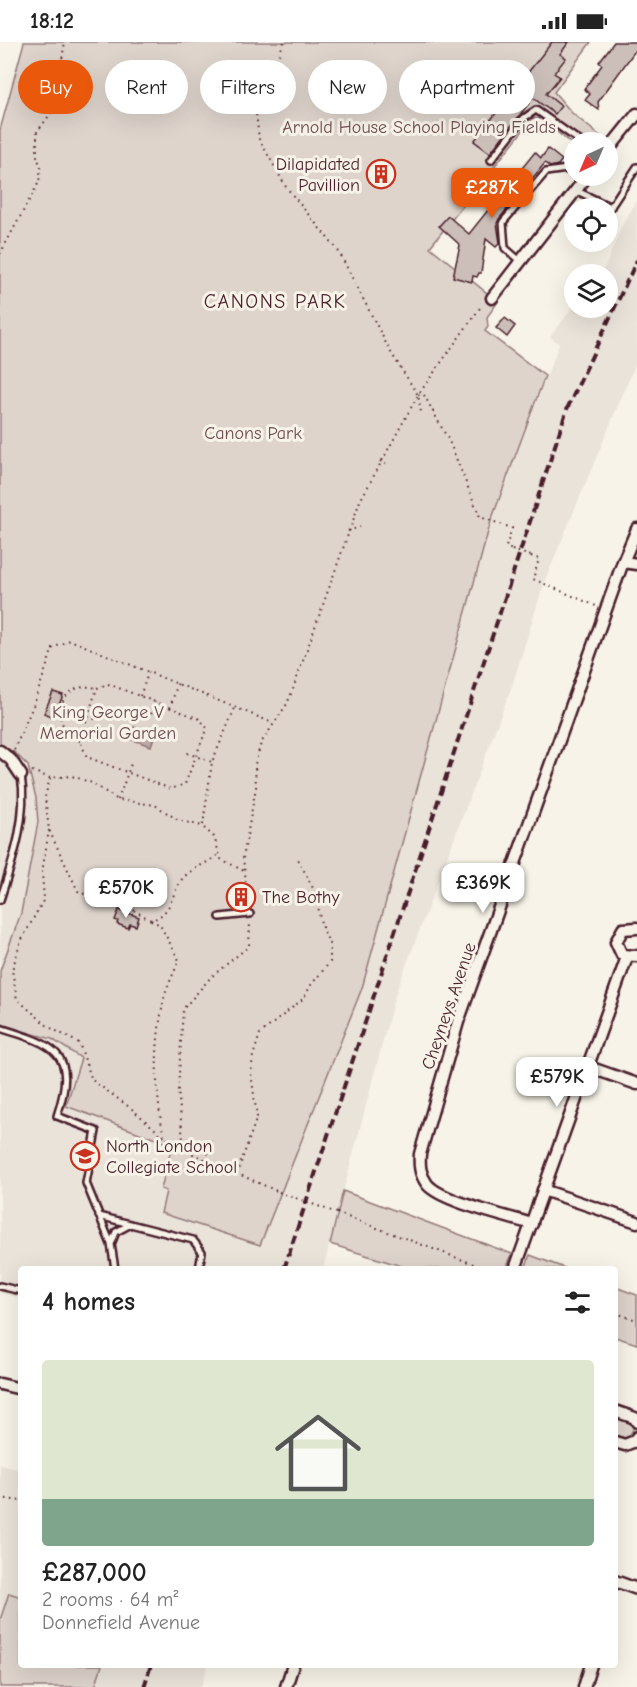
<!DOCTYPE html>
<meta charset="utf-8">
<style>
:root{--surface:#fff;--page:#f2f2f2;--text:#222;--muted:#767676;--accent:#ea580c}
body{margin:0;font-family:"Comic Neue",sans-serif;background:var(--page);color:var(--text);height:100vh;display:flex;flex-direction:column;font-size:22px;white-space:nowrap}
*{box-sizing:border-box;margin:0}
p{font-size:20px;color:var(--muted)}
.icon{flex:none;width:33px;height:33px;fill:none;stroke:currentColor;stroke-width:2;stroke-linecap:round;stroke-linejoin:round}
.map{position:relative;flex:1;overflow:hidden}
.panel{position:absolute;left:18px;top:1224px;width:600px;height:402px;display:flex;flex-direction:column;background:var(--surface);border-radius:6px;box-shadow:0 6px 24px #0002}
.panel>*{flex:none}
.guide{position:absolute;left:18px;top:18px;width:602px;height:54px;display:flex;gap:12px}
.needle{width:39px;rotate:224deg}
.controls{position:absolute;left:564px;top:90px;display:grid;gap:12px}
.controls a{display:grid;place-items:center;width:54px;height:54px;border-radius:50%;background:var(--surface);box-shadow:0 6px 24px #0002;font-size:30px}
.price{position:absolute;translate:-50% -51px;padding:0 14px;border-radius:12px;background:#fff;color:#222;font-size:20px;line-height:39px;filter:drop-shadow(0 2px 3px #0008)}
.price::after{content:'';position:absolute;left:50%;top:36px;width:18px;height:14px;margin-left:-9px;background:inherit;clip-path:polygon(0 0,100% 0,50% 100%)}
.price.on{background:var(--accent);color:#fff}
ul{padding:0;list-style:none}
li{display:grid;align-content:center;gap:12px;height:318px;padding:0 24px}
li span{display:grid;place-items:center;height:186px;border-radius:6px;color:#555}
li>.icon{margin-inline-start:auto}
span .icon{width:108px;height:108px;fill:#fffc;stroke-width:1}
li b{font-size:26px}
h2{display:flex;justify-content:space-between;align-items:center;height:72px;padding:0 24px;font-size:26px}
.tag{padding:0 21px;border-radius:27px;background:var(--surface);box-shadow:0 6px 24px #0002;font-size:21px;line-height:54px}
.tag.on{background:var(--accent);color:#fff}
.status{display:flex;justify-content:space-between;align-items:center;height:42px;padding:0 30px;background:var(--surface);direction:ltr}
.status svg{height:16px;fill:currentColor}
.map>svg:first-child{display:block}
</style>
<div class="status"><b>18:12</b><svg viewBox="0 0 49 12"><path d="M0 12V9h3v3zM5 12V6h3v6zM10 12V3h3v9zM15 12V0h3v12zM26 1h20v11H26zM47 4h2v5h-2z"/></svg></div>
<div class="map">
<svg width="637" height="1645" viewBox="0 0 637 1645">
<rect width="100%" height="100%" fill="#f7f3e8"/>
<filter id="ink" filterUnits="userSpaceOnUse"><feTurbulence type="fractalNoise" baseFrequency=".0167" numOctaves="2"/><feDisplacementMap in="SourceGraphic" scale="12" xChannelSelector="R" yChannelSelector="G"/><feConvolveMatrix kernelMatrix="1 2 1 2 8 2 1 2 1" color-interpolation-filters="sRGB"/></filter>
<g filter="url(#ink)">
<g fill="#eae3da">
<polygon points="637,158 637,318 544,541 513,641 395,953 323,1227 21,1227 21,1256 0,1251 0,983 52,997 81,1016 66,1064 172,1103 161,1147 166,1149 162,1171 260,1203 362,946 491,479 559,302 550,295 574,264 608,266 608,232 599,232 606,223 621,186"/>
<polygon points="0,717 17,735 29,729 36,756 38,780 21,871 0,929"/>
<polygon points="0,1423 21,1428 21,1555 9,1552 0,1578"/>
<polygon points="102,1623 208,1623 201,1645 95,1645"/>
</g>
<g fill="#ded4cc" stroke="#947a7c" stroke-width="1.5">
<polygon points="24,0 591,0 554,50 572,71 605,98 603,100 574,100 574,104 541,77 533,76 430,205 498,260 487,275 488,285 485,289 545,334 491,479 362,946 260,1203 161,1171 166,1149 161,1147 172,1103 66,1064 81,1016 52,997 0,983 0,929 21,871 38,780 36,756 28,724 14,710 0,704 0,88"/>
<polygon points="343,1149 512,1212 506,1227 411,1227 330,1202"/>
<polygon points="530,1213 567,1227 525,1227"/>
<polygon points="615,1245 637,1253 637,1302 615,1295"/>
<polygon points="615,1375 635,1383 627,1399 615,1395"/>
<polygon points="9,1551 21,1555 21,1623 102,1623 95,1645 0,1645 0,1578"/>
</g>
<polygon fill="#bcaaa7" stroke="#8e7275" stroke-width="1.5" points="134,685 155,692 151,704 130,697"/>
<g fill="#ccbfb9" stroke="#4a1f2b" stroke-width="1.5">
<polygon points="552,0 569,0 560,12 566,16 554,31 560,35 546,52 561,64 555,72 533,56 490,111 474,99"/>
<polygon points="614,0 637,0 637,6 598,60 599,68 585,58 590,52 584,47 602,23 599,20"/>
<polygon points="548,107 562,118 558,123 550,125 545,121 499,177 497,181 500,201 496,205 486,197 481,231 479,231 477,235 473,234 472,240 453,235 460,203 439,184 448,174 469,192 497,157 494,155 516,127 519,130 535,110 541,116"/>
<polygon points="383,122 391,130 380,142 372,134"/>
<polygon points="505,276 515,284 507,295 496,286"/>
<polygon points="53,650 63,653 54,675 44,671"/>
<polygon points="119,868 139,875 136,884 130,882 128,886 117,882 118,879 115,878"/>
</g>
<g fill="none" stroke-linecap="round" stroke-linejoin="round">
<g stroke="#4a1f2b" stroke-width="10">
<g id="lane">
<polyline points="491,118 524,76 536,68 581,100"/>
<polyline points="575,148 611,165"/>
<polyline points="608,169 637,125"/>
<polyline points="520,219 505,206 503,180 546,130 567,127 574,133"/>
<path d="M 0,858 C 13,818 28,775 21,733"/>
<polyline points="220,875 250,872"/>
<path d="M 0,986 C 55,1003 78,1010 57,1074 L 96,1089 L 86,1141 L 111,1202 L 115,1227"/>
<polyline points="99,1174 193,1198 202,1210 199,1227"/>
<polyline points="112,1200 116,1190 129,1183"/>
<polyline points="0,1244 21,1249"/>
</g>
</g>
<g stroke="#4a1f2b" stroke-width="15">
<g id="street">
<polyline points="608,108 637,72"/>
<polyline points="492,256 587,134"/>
<polyline points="623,520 637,522"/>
<polyline points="0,709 11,718 21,733"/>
<polyline points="637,886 623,887 616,900 622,913 637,914"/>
<polyline points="586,1024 637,1042"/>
<polyline points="543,1148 637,1180"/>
<path d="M 532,1182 C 509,1175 440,1159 427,1142 C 420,1132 419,1124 420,1112 L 458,980 L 623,520 L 637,487"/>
<polyline points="515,1227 627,915"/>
<polyline points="0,1342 21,1347"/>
<polyline points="615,1369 635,1376 637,1380"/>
<polyline points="615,1400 625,1403 635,1399 637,1395"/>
<polyline points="615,1539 637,1547"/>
<polyline points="286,1645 293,1623"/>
<polyline points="584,1645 591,1623"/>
</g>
</g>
<g stroke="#4a1f2b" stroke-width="2" stroke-dasharray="1.5 4.5" stroke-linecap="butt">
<polyline points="284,0 256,71 259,97 286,145 339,210 390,309 418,353 421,370"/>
<polyline points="0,212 39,140 41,125 37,115 37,90 63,55 64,43 60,28 65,0"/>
<polyline points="418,353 424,353 449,399 480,475 512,486 506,505 512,508"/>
<polyline points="380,419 386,422"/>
<polyline points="348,489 360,485"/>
<polyline points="531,514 539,517 533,537 596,564"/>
<polygon points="108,642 200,677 207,686 185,742 171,747 87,715 80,699 97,646"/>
<polyline points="140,654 149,629"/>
<polyline points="170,666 178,640"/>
<polyline points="151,672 155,660"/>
<polyline points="88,675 98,678"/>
<path d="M 80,699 C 45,682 60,637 96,646"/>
<polyline points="14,708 33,664 53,606 70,598 273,681"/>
<polyline points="187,711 212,720"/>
<polyline points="32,729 50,736 72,734 92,741 118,758 155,763 178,778 202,784 214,795 221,817 244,829"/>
<path d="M 50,736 L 45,755 L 49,788 L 78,849 L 95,857 L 123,862 L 151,878 C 174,872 171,847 185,834 C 195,825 208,821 218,813"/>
<polyline points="118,758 132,719"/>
<polyline points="203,783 212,720 235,666"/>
<polyline points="49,788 42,831 44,857 21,899 12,928 17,957 49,985 79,1001 92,1038 132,1067 164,1095"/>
<polyline points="249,864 243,816 256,745 255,722 261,701 287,662 293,647 360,459 418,353 482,263"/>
<path d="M 151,878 L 160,883 L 179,918 C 174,932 165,947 163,962 C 154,1006 155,1051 164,1095 L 184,1108 L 279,1150"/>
<polyline points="184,1108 178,1048 183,967 211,935 249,904 250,879"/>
<polyline points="206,1118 212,1096"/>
<polyline points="237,1132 257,1075 251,1031 253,1014 260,992 304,956 311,943 330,920 330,904 320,878 317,854 297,815"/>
<polyline points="337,1171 487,1227"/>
<polyline points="615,1271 637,1278"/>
<polyline points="0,1456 21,1459"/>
</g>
<use href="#lane" stroke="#f7f3e8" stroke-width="5"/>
<use href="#street" stroke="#f7f3e8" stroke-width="10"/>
<g stroke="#4a1f2b" stroke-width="4" stroke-dasharray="9 4.5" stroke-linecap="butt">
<polyline points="284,1227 567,367 637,218"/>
<polyline points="144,1645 151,1623"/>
</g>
<g stroke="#4a1f2b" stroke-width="2" stroke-dasharray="1.5 4.5" stroke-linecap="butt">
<polyline points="512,508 531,514"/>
<polyline points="279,1150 337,1171"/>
</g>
</g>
</g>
<defs>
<g id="building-ring" transform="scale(1.5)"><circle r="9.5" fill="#f7f3e8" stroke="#c8321e" stroke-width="1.5"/><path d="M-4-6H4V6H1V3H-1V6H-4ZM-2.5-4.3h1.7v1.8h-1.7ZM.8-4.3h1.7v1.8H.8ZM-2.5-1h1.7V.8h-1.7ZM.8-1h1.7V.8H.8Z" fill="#c8321e"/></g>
<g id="school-ring" transform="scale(1.5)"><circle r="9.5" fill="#f7f3e8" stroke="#c8321e" stroke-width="1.5"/><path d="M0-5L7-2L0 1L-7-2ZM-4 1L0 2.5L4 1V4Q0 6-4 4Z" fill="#c8321e"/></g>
</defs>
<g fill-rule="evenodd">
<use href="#building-ring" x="381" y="132"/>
<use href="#building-ring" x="241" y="855"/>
<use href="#school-ring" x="85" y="1114"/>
</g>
<g text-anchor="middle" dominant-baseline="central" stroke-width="6" stroke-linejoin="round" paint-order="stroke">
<g font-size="18" fill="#6f4c53" stroke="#f7f3e8">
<text x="419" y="85">Arnold House School Playing Fields</text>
<text x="253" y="391">Canons Park</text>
<text x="108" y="670">King George V<tspan x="108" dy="21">Memorial Garden</tspan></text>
</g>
<g font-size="18" fill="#4a1f2b" stroke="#f7f3e8" text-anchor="start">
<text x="360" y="122" text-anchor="end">Dilapidated<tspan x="360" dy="21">Pavillion</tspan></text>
<text x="262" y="855">The Bothy</text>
<text x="106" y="1104">North London<tspan x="106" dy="21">Collegiate School</tspan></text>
</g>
<g font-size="18" fill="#4a1f2b" stroke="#f7f3e8">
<text transform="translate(449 964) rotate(-71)">Cheyneys Avenue</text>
</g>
<g font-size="20" letter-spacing="1.5" fill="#4a1f2b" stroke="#f7f3e8">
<text x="275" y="259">CANONS PARK</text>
</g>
</g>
</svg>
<div class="controls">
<a><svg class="needle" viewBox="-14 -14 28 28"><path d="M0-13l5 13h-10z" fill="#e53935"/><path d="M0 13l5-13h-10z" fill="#767676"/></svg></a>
<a><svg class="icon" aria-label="locate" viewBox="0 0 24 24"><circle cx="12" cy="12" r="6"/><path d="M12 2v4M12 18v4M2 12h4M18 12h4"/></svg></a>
<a><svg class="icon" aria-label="layers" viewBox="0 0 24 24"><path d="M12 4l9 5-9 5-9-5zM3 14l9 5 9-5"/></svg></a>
</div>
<b class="price on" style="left:492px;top:177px">£287K</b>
<b class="price" style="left:483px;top:872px">£369K</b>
<b class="price" style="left:126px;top:877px">£570K</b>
<b class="price" style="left:557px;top:1066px">£579K</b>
<div class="guide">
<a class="tag on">Buy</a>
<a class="tag">Rent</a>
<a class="tag">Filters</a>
<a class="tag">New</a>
<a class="tag">Apartment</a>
</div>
<section class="panel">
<h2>4 homes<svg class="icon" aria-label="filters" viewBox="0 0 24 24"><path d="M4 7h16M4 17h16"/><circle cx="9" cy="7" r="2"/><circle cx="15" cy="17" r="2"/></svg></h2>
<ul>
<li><span style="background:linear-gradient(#dfe7d0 75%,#7fa58c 0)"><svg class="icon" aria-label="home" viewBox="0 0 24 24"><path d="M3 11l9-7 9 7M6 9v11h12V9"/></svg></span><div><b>£287,000</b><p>2 rooms · 64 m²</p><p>Donnefield Avenue</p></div></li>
</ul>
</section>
</div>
